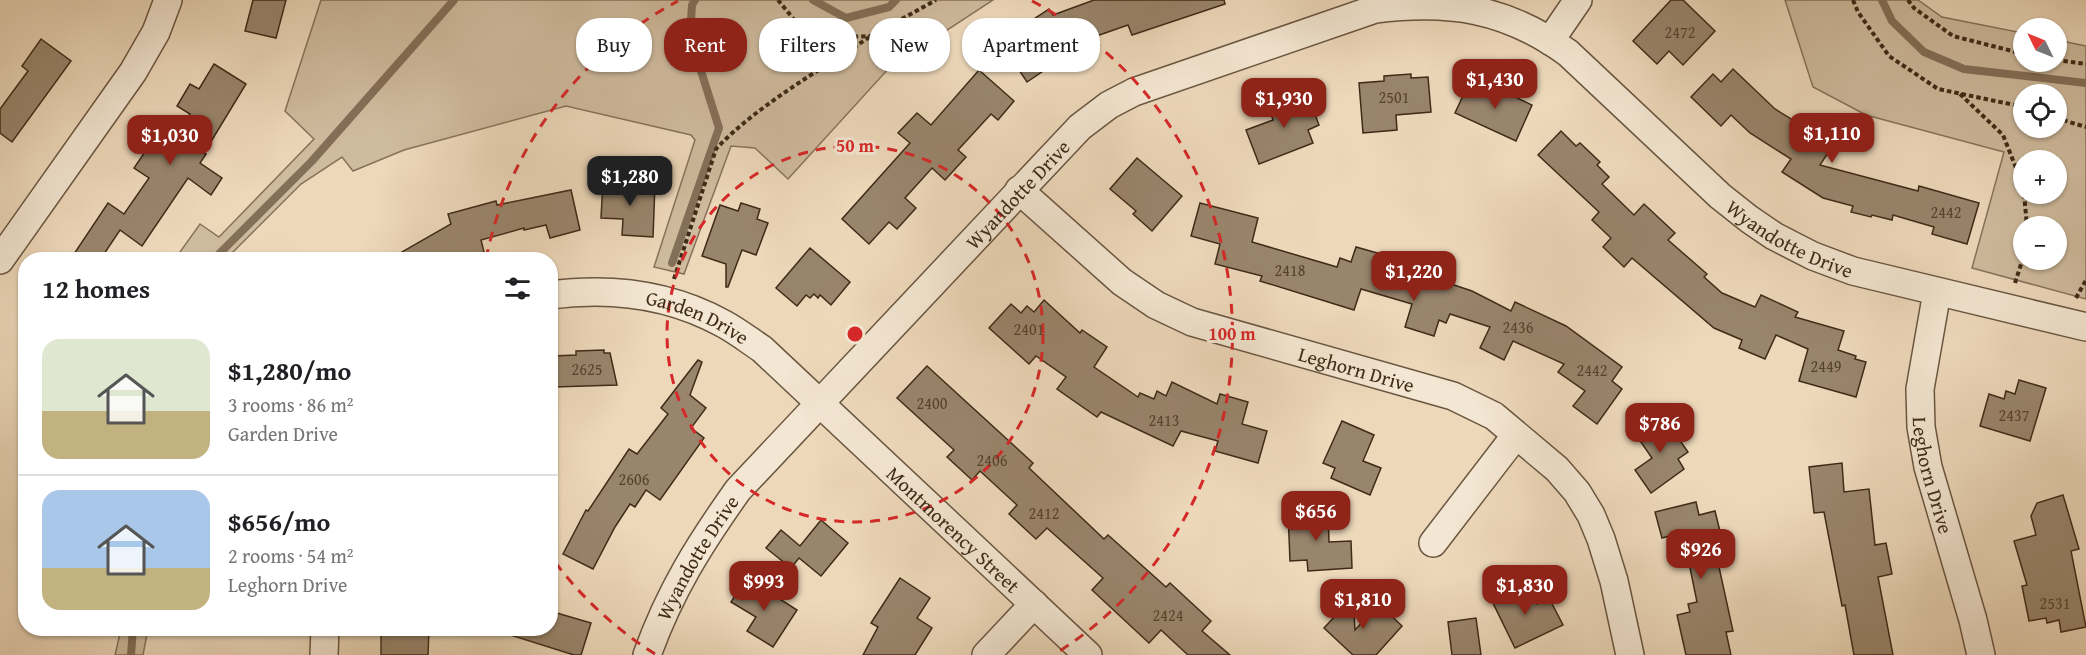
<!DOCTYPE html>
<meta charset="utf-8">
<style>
:root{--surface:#fff;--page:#f6f6f6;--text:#202124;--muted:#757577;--line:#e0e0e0;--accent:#8f2418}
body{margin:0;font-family:"Gentium Book Plus",serif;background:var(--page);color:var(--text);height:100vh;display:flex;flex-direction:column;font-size:22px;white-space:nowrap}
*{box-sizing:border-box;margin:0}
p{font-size:20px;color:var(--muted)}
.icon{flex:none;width:33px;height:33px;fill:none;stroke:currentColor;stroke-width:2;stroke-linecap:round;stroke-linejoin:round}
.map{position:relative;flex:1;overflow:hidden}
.drawer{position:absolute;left:18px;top:252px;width:540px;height:384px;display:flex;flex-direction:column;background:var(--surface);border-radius:24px;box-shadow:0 2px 4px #0004}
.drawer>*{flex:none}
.hud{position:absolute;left:576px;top:18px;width:570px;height:54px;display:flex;gap:12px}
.needle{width:39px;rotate:313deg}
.tools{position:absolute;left:2013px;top:18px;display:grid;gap:12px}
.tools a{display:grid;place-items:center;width:54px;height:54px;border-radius:50%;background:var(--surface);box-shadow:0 2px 4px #0004;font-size:30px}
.price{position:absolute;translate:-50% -51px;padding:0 14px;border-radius:12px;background:var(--accent);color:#fff;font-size:20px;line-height:39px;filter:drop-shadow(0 2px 3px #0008)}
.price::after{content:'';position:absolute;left:50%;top:36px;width:18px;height:14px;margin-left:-9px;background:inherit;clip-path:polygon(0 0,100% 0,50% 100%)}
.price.active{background:#222;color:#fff}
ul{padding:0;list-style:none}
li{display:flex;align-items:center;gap:18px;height:150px;padding:0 24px}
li+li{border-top:2px solid var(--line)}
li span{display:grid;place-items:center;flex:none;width:168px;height:120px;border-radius:18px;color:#555}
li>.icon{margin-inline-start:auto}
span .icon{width:72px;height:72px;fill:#fffc;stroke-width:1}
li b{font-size:26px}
h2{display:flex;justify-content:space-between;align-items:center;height:72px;padding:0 24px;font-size:26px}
.pill{padding:0 21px;border-radius:24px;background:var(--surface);box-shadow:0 2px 4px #0004;font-size:21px;line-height:54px}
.pill.active{background:var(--accent);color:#fff}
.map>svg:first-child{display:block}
</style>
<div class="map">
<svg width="2086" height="655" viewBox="0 0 2086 655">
<rect width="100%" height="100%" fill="#edd8ba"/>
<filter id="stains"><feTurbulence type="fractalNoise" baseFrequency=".00333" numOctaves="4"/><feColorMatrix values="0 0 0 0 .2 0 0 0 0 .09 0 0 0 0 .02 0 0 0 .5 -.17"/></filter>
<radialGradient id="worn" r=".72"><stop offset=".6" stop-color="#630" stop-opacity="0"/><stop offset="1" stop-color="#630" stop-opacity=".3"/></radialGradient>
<g fill="#cfbb9e" stroke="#87735b" stroke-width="1.5" fill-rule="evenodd">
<polygon points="321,0 993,0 889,68 788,179 755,148 731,146 684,274 654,267 695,140 691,135 566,106 404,150 353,171 342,157 301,184 226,259 175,259 200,224 219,237 314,139 285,111"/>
<path d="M 1785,0 L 1918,0 L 1942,17 L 2023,33 L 2024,62 L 2056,62 L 2057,40 L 2086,46 L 2086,299 L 1972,268 L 2004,152 L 1866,115 L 1813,87 ZM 2024,94 L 2056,94 L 2056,128 L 2024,128 ZM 2056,160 L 2056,194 L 2024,194 L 2024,160 ZM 2024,226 L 2056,226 L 2056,260 L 2024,260 Z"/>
<polygon points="121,629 148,629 143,655 115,655"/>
</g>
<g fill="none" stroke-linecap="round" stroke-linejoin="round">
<g stroke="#846f58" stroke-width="8">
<polyline points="813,0 846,18 889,7 896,0"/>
<polyline points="1882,0 1892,21 1924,52 1964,69 2086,83"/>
<polyline points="213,260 312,161 454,0"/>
<polyline points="672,263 719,128 690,36 692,5 695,0"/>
<polyline points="131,655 133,628"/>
</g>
</g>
<g fill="#99856c" stroke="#3f2b18" stroke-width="1.5">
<polygon points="253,0 286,0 276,38 245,31"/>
<polygon points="1094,0 1224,0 1225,4 1132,35 1128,25 1048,53 1055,63 1027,82 1002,44 1028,26 1026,24 1049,9 1053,15"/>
<polygon points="1671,0 1683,0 1715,31 1683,65 1669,51 1657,64 1633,41"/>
<polygon points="41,39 71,61 12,142 0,133 0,109 28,71 22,66"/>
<polygon points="214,64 246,84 204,153 206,154 200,163 222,178 211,195 188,178 142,246 120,230 100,260 70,260 108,203 124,214 149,178 134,168 151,143 164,152 190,114 177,106 190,84 199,89"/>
<polygon points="1733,69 1775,109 1833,145 1820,165 1918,191 1919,186 1979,203 1967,244 1932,234 1934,227 1893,215 1892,220 1872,215 1871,217 1851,212 1853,206 1823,198 1782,172 1791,159 1750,133 1731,115 1721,126 1691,97 1713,74 1721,82"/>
<polygon points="979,70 1014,101 998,120 991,114 958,150 966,157 945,180 932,168 905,198 916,208 897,229 889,222 869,244 842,219 910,143 898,133 917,113 931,125"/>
<polygon points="1411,74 1411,78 1428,77 1431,112 1396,115 1397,130 1363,133 1359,83 1384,81 1384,76"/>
<polygon points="1469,83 1491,93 1495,83 1517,94 1515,97 1532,105 1516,141 1455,113"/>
<polygon points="1307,93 1319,125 1308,130 1313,143 1259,164 1246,130 1273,120 1269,108"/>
<polygon points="1561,131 1576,146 1580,143 1600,162 1597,165 1609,177 1602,184 1634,215 1644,204 1675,233 1668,240 1707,274 1704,277 1722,293 1755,307 1761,295 1798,312 1795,317 1844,331 1838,350 1856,356 1855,359 1866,362 1856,397 1799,381 1808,349 1776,335 1765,359 1739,348 1742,340 1714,328 1632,258 1624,267 1603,247 1611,238 1592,220 1599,212 1538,155"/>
<polygon points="1137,158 1182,196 1152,231 1133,214 1136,211 1110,189"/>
<polygon points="603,181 655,185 653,237 622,235 623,219 601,218"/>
<polygon points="571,190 580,230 550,238 546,225 524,230 524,228 481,240 484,252 459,260 388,260 451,224 448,214 496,201 497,205"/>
<polygon points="741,203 760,209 757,219 768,223 756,255 742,250 728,287 726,287 726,264 702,256 720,205 738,211"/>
<polygon points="1200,203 1258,218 1252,242 1337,267 1340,258 1351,262 1356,247 1402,260 1400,267 1472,291 1511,311 1515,302 1566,326 1622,367 1612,381 1622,389 1597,424 1573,406 1585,391 1558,372 1564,364 1513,341 1504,360 1480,348 1490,327 1450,314 1446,323 1439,320 1434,336 1405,327 1412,304 1361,289 1354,310 1260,281 1262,276 1215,264 1220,244 1191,236"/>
<polygon points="810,248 850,282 831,305 820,295 818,298 814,294 810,298 806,295 797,306 776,288"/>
<polygon points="1044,300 1080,333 1082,330 1107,347 1094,367 1138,397 1140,393 1154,399 1157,391 1166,396 1172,382 1217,404 1220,394 1248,402 1242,424 1267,431 1258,463 1215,451 1218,441 1181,431 1173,446 1101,412 1097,417 1057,389 1066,377 1036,356 1029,364 989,328 1011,304 1021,313 1027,306 1034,312"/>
<polygon points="604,350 604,353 610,353 617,385 554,387 553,356 576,355 576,351"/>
<polygon points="698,360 702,362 690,395 706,408 691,428 704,438 660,500 646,490 635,507 630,504 615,527 593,569 563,554 586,510 588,511 629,449 637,454 668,414 661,408"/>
<polygon points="927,366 1033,463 1029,468 1104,539 1108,535 1166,587 1170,583 1211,621 1202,631 1230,655 1188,655 1161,630 1149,643 1092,590 1103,578 1047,528 1036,539 1009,514 1017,505 980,471 972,480 947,457 954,450 897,398"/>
<polygon points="2019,380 2046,388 2030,441 1980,426 1989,394 2004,399 2006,391 2015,394"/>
<polygon points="1663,416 1688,452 1678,459 1684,469 1651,493 1635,470 1652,458 1636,435"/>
<polygon points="1342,421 1374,435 1363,461 1381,468 1370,495 1331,478 1335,468 1323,463"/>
<polygon points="1842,463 1844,492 1869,489 1875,545 1886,543 1892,574 1878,577 1893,655 1854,655 1845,605 1842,606 1824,512 1814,513 1809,467"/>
<polygon points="2063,495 2079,549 2071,551 2086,627 2061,632 2059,620 2047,623 2046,618 2029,621 2022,586 2027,585 2014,541 2036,535 2031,516 2037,503"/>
<polygon points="1696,502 1699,515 1715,511 1726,556 1717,558 1733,631 1726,632 1731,655 1686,655 1677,615 1690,612 1688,604 1697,602 1687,553 1681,533 1662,538 1655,512"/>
<polygon points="1328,509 1329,542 1351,541 1352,568 1308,571 1307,560 1290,561 1288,511"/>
<polygon points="821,520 848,543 821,576 799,558 791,568 766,548 781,530 800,546"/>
<polygon points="747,578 797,610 773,647 747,631 756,617 731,602"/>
<polygon points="900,578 930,598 917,618 932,628 915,655 863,655 878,627 871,623"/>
<polygon points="1518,586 1525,600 1534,595 1537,604 1549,598 1563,625 1515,648 1491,599"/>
<polygon points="1353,597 1355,630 1379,604 1402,626 1376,655 1353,655 1324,628"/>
<polygon points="550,611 591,623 581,655 574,655 504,633 504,628 550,628"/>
<polygon points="1476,618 1481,655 1452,655 1448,622"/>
<polygon points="381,628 429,628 428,655 381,655"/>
</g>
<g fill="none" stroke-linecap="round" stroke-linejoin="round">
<g stroke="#6a5640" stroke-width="30">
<g id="minor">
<polyline points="1550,41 1578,0"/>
<path id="s1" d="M 1019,190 L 1122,282 L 1156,305 L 1192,322 L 1453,396 L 1494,416 L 1557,469 L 1577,492 L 1591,515 L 1601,539 L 1614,581 L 1630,655"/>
<polyline points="0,260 133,72 156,32 168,0"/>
<path id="s2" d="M 1937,292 L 1920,389 L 1921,427 L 1928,467 L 1973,620 L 1981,655"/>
<path id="s3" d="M 550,295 C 611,287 670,294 724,324 C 737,331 750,341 762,349 L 1088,655"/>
<polyline points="1433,543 1516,435"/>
<polyline points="324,655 325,628"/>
<path id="s4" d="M 647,655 C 670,591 699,545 738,490 L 1080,127 L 1109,105 L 1134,92 L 1375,9 C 1450,0 1506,8 1568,53 L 1720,196 L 1749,219 L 1774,236 L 1813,256 L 1853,271 L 2086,327"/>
<polyline points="986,655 1034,604"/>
</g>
</g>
<g stroke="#3f2b18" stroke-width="4" stroke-dasharray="4.5 3" stroke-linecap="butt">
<polyline points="778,0 796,22 827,38 871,36 936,0"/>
<polyline points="1853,0 1858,12 1889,56 1938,89 2024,107"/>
<polyline points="1908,0 1914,8 1953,36 2024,54"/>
<polyline points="2056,60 2086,64"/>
<polyline points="1960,94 2003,135 2024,188"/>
<polyline points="2056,118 2086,127"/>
<polyline points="2024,194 2027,226"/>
<path d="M 674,279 L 716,149 C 756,106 822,69 871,36"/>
<polyline points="2015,283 2024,255"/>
<polyline points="2076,298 2086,280"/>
</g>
<use href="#minor" stroke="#f3e6d2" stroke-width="27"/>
</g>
<g fill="none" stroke="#d62828" stroke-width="3" stroke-dasharray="10 8">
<circle cx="855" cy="334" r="188"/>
<path d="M655 654A377 377 0 0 1 552 558M486 259A377 377 0 0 1 678 1M1032 1A377 377 0 0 1 1055 654"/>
</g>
<g text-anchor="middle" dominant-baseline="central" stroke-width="6" stroke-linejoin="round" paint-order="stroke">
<g font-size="16" fill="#56422d">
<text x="1680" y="32">2472</text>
<text x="1394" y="97">2501</text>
<text x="1946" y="212">2442</text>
<text x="1290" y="270">2418</text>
<text x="1518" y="327">2436</text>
<text x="1029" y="329">2401</text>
<text x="1826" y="366">2449</text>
<text x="587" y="369">2625</text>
<text x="1592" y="370">2442</text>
<text x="932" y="403">2400</text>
<text x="2014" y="415">2437</text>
<text x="1164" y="420">2413</text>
<text x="992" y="460">2406</text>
<text x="634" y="479">2606</text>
<text x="1044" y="513">2412</text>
<text x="2055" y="603">2531</text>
<text x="1168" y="615">2424</text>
</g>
<g font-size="20" fill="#3f2b18" stroke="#f3e6d2">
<text stroke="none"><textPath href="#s4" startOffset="596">Wyandotte Drive</textPath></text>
<text stroke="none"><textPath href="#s4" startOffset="1502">Wyandotte Drive</textPath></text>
<text stroke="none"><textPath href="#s3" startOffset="152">Garden Drive</textPath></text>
<text stroke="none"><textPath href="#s1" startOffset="390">Leghorn Drive</textPath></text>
<text stroke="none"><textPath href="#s2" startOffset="186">Leghorn Drive</textPath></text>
<text stroke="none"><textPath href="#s3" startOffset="488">Montmorency Street</textPath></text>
<text stroke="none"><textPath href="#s4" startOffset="110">Wyandotte Drive</textPath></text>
</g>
</g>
<circle cx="855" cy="334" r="9" fill="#d62828" stroke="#f3e6d2" stroke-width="3"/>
<g font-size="18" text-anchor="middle" font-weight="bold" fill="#d62828" stroke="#f3e6d2" stroke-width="6" stroke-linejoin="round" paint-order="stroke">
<text x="855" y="152">50 m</text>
<text x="1232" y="340">100 m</text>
</g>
<rect width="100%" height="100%" filter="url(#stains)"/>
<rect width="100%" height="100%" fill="url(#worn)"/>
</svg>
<div class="tools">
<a><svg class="needle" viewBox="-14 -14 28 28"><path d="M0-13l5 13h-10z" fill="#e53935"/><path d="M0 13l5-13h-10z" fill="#757577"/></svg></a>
<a><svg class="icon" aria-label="locate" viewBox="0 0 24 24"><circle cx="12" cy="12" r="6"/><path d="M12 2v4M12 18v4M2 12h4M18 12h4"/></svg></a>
<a>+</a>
<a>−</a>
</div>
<b class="price" style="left:1495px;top:110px">$1,430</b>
<b class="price" style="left:1284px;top:129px">$1,930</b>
<b class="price" style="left:1832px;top:164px">$1,110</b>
<b class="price" style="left:170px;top:166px">$1,030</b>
<b class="price active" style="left:630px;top:207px">$1,280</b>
<b class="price" style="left:1414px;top:302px">$1,220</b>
<b class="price" style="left:1660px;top:454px">$786</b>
<b class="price" style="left:1316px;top:542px">$656</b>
<b class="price" style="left:1701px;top:580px">$926</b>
<b class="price" style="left:764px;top:612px">$993</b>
<b class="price" style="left:1525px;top:616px">$1,830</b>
<b class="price" style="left:1363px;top:630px">$1,810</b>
<div class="hud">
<a class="pill">Buy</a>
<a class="pill active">Rent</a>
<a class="pill">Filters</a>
<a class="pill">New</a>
<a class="pill">Apartment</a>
</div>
<section class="drawer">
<h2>12 homes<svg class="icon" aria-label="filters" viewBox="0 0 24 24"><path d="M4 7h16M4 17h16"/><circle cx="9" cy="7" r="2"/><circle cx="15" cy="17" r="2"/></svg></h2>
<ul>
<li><span style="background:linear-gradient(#dfe7d0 60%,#c2b280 0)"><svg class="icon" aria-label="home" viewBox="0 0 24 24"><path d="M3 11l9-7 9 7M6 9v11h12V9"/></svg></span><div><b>$1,280/mo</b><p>3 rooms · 86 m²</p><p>Garden Drive</p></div></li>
<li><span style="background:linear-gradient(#a9c7e8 65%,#c2b280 0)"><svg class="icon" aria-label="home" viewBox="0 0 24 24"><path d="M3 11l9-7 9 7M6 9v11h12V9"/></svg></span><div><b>$656/mo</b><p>2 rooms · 54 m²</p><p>Leghorn Drive</p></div></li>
</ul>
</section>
</div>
